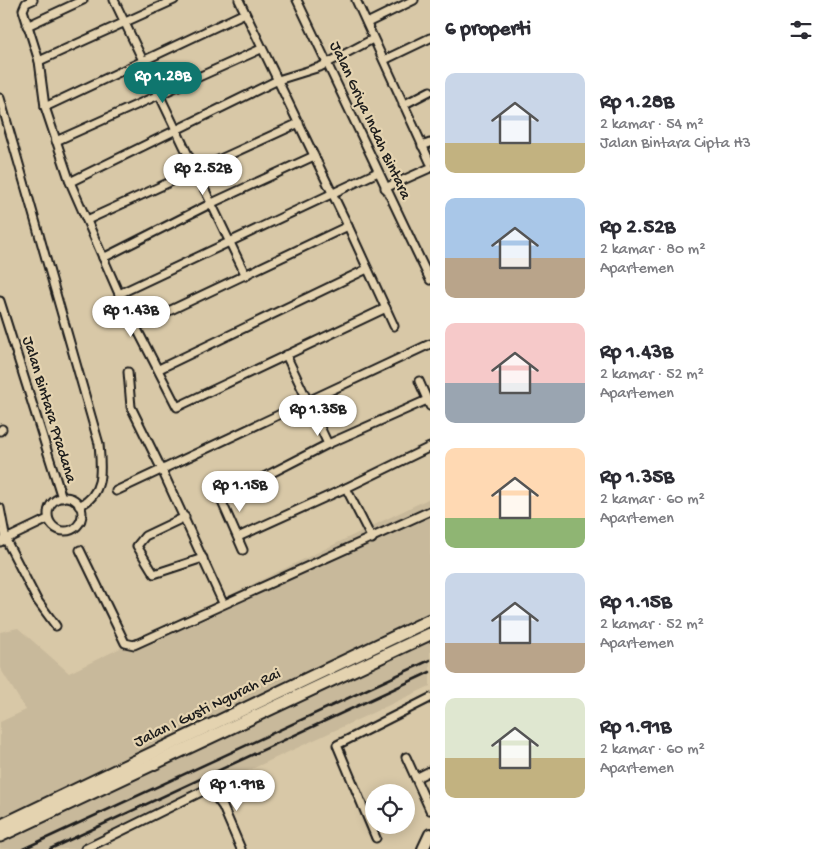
<!DOCTYPE html>
<html lang="id">
<meta charset="utf-8">
<style>
:root{--surface:#fff;--page:#f7f7f7;--text:#2b2b33;--muted:#7c7c81;--accent:#0f766e}
body{margin:0;font-family:"Gochi Hand",sans-serif;background:var(--page);color:var(--text);height:100vh;display:flex;flex-direction:column;font-size:19px;white-space:nowrap}
*{box-sizing:border-box;margin:0}
p{font-size:16px;color:var(--muted)}
.icon{flex:none;width:28px;height:28px;fill:none;stroke:currentColor;stroke-width:2;stroke-linecap:round;stroke-linejoin:round}
.map{position:relative;flex:1;overflow:hidden}
.sheet{display:flex;flex-direction:column;background:var(--surface);width:400px}
.sheet>*{flex:none}
.tools{position:absolute;left:365px;top:784px;display:grid;gap:10px}
.tools a{display:grid;place-items:center;width:50px;height:50px;border-radius:50%;background:var(--surface);box-shadow:0 2px 12px #0003;font-size:25px}
.price{position:absolute;translate:-50% -42px;padding:0 11px;border-radius:18px;background:#fff;color:#222;font-size:16px;line-height:32px;filter:drop-shadow(0 1px 2px #0008)}
.price::after{content:'';position:absolute;left:50%;top:30px;width:15px;height:11px;margin-left:-8px;background:inherit;clip-path:polygon(0 0,100% 0,50% 100%)}
.price.active{background:var(--accent);color:#fff}
ul{padding:0;list-style:none}
li{display:flex;align-items:center;gap:15px;height:125px;padding:0 15px}
li span{display:grid;place-items:center;flex:none;width:140px;height:100px;border-radius:10px;color:#555}
li>.icon{margin-inline-start:auto}
span .icon{width:60px;height:60px;fill:#fffc;stroke-width:1}
li b{font-size:21px}
h2{display:flex;justify-content:space-between;align-items:center;height:60px;padding:0 15px;font-size:21px}
main{display:flex;flex:1;min-height:0}
.map>svg:first-child{display:block}
</style>
<main>
<div class="map">
<svg width="430" height="849" viewBox="0 0 430 849">
<rect width="100%" height="100%" fill="#d8c8a7"/>
<filter id="ink" filterUnits="userSpaceOnUse"><feTurbulence type="fractalNoise" baseFrequency=".02" numOctaves="2"/><feDisplacementMap in="SourceGraphic" scale="10" xChannelSelector="R" yChannelSelector="G"/><feConvolveMatrix kernelMatrix="1 2 1 2 8 2 1 2 1" color-interpolation-filters="sRGB"/></filter>
<g filter="url(#ink)">
<g fill="#c8b99b">
<polygon points="430,498 430,620 0,826 0,722 26,710 0,668 0,632 18,628 69,673"/>
<polygon points="430,634 430,686 80,849 0,849 0,836"/>
</g>
<g fill="none" stroke-linecap="round" stroke-linejoin="round">
<g stroke="#1c1c1c" stroke-width="11">
<g id="street">
<polyline points="33,0 26,3 23,10 39,61 45,107 70,182 119,294 177,407 386,308"/>
<polyline points="114,0 246,276"/>
<polyline points="239,0 348,226 394,326"/>
<polyline points="297,0 430,280"/>
<polyline points="356,0 430,162"/>
<polyline points="367,23 414,0"/>
<polyline points="27,26 83,0"/>
<polyline points="384,60 430,38"/>
<polyline points="39,61 174,0"/>
<path d="M 0,98 L 99,444 C 101,468 105,494 79,506"/>
<polyline points="403,105 430,91"/>
<polyline points="45,107 245,13"/>
<polyline points="56,141 261,49"/>
<polyline points="422,146 430,143"/>
<polyline points="70,182 278,80 320,67 373,39"/>
<polyline points="385,188 430,168"/>
<polyline points="87,220 299,123"/>
<polyline points="103,258 212,203 314,156"/>
<polyline points="119,294 378,172"/>
<polyline points="0,301 62,498"/>
<polyline points="137,326 348,226"/>
<polyline points="286,355 328,444"/>
<polyline points="159,369 367,269"/>
<polyline points="128,372 131,407 162,470 223,603"/>
<polyline points="419,381 430,406"/>
<polyline points="0,431 2,429"/>
<polyline points="215,486 243,550"/>
<polyline points="346,488 372,539"/>
<polyline points="116,491 430,344"/>
<circle cx="65" cy="514" r="17"/>
<polyline points="221,499 328,444 427,400"/>
<polyline points="0,508 6,540 37,600 56,626"/>
<polyline points="185,517 145,536 137,546 154,574 203,558"/>
<polyline points="238,537 346,488 430,447"/>
<polyline points="0,542 48,519"/>
<polyline points="80,550 125,643 134,645 430,511"/>
<polyline points="406,757 430,810"/>
<polyline points="416,778 430,771"/>
<polyline points="376,838 337,745 430,698"/>
<polyline points="85,849 209,788 223,807 241,849"/>
</g>
</g>
<g stroke="#1c1c1c" stroke-width="14">
<polyline id="secondary" points="423,849 430,834"/>
</g>
<g stroke="#1c1c1c" stroke-width="15">
<g id="primary">
<polyline points="0,826 430,620"/>
<polyline points="0,836 430,634"/>
</g>
</g>
<use href="#street" stroke="#e4d3b0" stroke-width="7"/>
<use href="#secondary" stroke="#e4d3b0" stroke-width="10"/>
<use href="#primary" stroke="#e4d3b0" stroke-width="11"/>
<g stroke="#1c1c1c" stroke-width="2.5">
<polyline points="23,849 430,660"/>
<polyline points="50,849 430,672"/>
</g>
</g>
</g>
<g text-anchor="middle" dominant-baseline="central" stroke-width="4.5" stroke-linejoin="round" paint-order="stroke">
<g font-size="16" fill="#1c1c1c" stroke="#e4d3b0">
<text transform="translate(369 121) rotate(65)">Jalan Griya Indah Bintara</text>
<text transform="translate(48 410) rotate(73)">Jalan Bintara Pradana</text>
<text transform="translate(208 709) rotate(-26)">Jalan I Gusti Ngurah Rai</text>
</g>
</g>
</svg>
<div class="tools">
<a><svg class="icon" aria-label="locate" viewBox="0 0 24 24"><circle cx="12" cy="12" r="6"/><path d="M12 2v4M12 18v4M2 12h4M18 12h4"/></svg></a>
</div>
<b class="price active" style="left:163px;top:104px">Rp 1.28B</b>
<b class="price" style="left:203px;top:196px">Rp 2.52B</b>
<b class="price" style="left:131px;top:338px">Rp 1.43B</b>
<b class="price" style="left:318px;top:437px">Rp 1.35B</b>
<b class="price" style="left:240px;top:513px">Rp 1.15B</b>
<b class="price" style="left:237px;top:812px">Rp 1.91B</b>
</div>
<section class="sheet">
<h2>6 properti<svg class="icon" aria-label="filters" viewBox="0 0 24 24"><path d="M4 7h16M4 17h16"/><circle cx="9" cy="7" r="2"/><circle cx="15" cy="17" r="2"/></svg></h2>
<ul>
<li><span style="background:linear-gradient(#c9d6e8 70%,#c2b280 0)"><svg class="icon" aria-label="home" viewBox="0 0 24 24"><path d="M3 11l9-7 9 7M6 9v11h12V9"/></svg></span><div><b>Rp 1.28B</b><p>2 kamar · 54 m²</p><p>Jalan Bintara Cipta H3</p></div></li>
<li><span style="background:linear-gradient(#a9c7e8 60%,#b9a48a 0)"><svg class="icon" aria-label="home" viewBox="0 0 24 24"><path d="M3 11l9-7 9 7M6 9v11h12V9"/></svg></span><div><b>Rp 2.52B</b><p>2 kamar · 80 m²</p><p>Apartemen</p></div></li>
<li><span style="background:linear-gradient(#f6c9c9 60%,#9aa5b1 0)"><svg class="icon" aria-label="home" viewBox="0 0 24 24"><path d="M3 11l9-7 9 7M6 9v11h12V9"/></svg></span><div><b>Rp 1.43B</b><p>2 kamar · 52 m²</p><p>Apartemen</p></div></li>
<li><span style="background:linear-gradient(#ffd9b3 70%,#8fb573 0)"><svg class="icon" aria-label="home" viewBox="0 0 24 24"><path d="M3 11l9-7 9 7M6 9v11h12V9"/></svg></span><div><b>Rp 1.35B</b><p>2 kamar · 60 m²</p><p>Apartemen</p></div></li>
<li><span style="background:linear-gradient(#c9d6e8 70%,#b9a48a 0)"><svg class="icon" aria-label="home" viewBox="0 0 24 24"><path d="M3 11l9-7 9 7M6 9v11h12V9"/></svg></span><div><b>Rp 1.15B</b><p>2 kamar · 52 m²</p><p>Apartemen</p></div></li>
<li><span style="background:linear-gradient(#dfe7d0 60%,#c2b280 0)"><svg class="icon" aria-label="home" viewBox="0 0 24 24"><path d="M3 11l9-7 9 7M6 9v11h12V9"/></svg></span><div><b>Rp 1.91B</b><p>2 kamar · 60 m²</p><p>Apartemen</p></div></li>
</ul>
</section>
</main>
